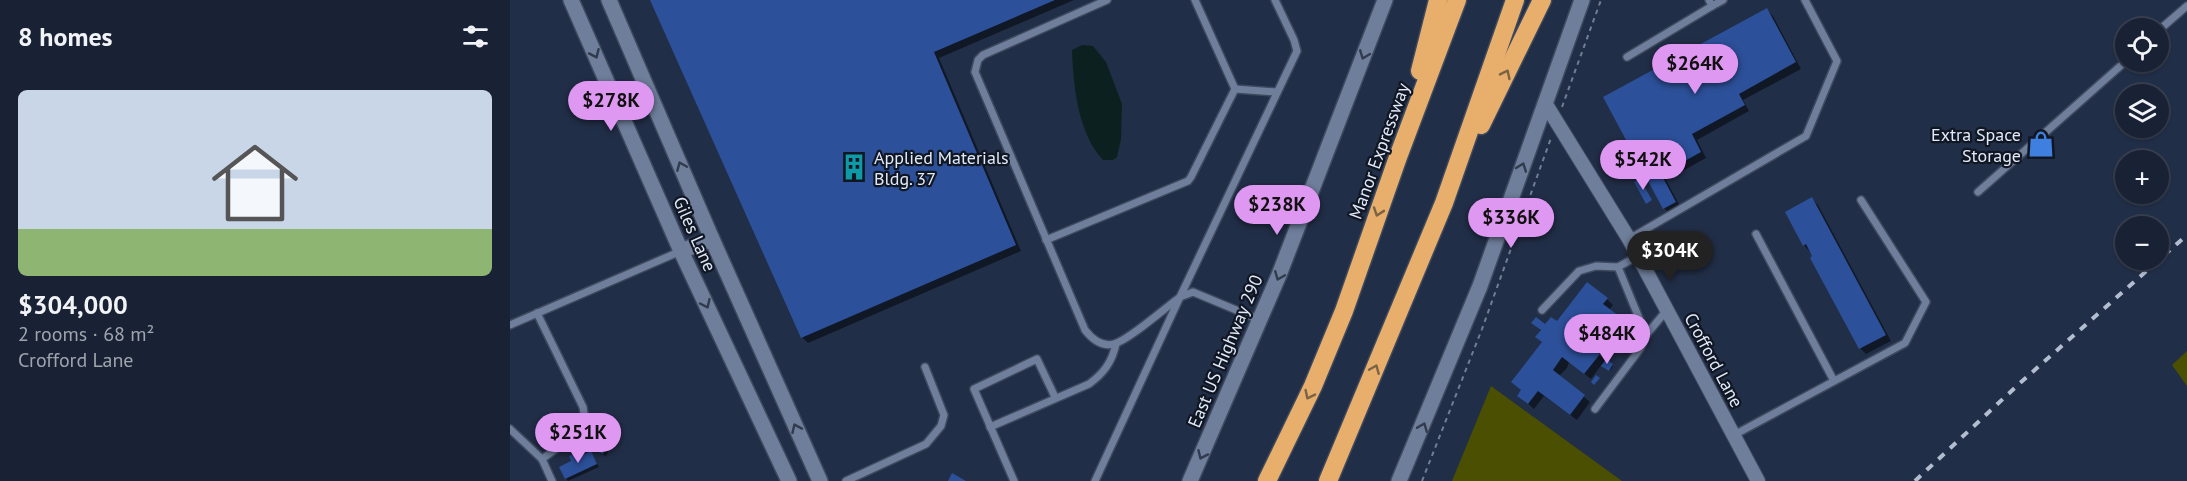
<!DOCTYPE html>
<meta charset="utf-8">
<style>
:root{--surface:#192235;--page:#222a3d;--text:#f1f3f6;--muted:#9fa4ad;--line:#373f50;--accent:#de98f2}
body{margin:0;font-family:"PT Sans",sans-serif;background:var(--page);color:var(--text);height:100vh;display:flex;flex-direction:column;font-size:22px;white-space:nowrap}
*{box-sizing:border-box;margin:0}
p{font-size:20px;color:var(--muted)}
.icon{flex:none;width:33px;height:33px;fill:none;stroke:currentColor;stroke-width:2;stroke-linecap:round;stroke-linejoin:round}
.map{position:relative;flex:1;overflow:hidden}
.panel{display:flex;flex-direction:column;background:var(--surface);width:510px}
.panel>*{flex:none}
.tools{position:absolute;left:1605px;top:18px;display:grid;gap:12px}
.tools a{display:grid;place-items:center;width:54px;height:54px;border-radius:50%;background:var(--surface);box-shadow:0 2px 4px #0004,0 0 0 2px var(--line);font-size:30px}
.price{position:absolute;translate:-50% -51px;padding:0 14px;border-radius:21px;background:var(--accent);color:#111;font-size:20px;line-height:39px;filter:drop-shadow(0 2px 3px #0008)}
.price::after{content:'';position:absolute;left:50%;top:36px;width:18px;height:14px;margin-left:-9px;background:inherit;clip-path:polygon(0 0,100% 0,50% 100%)}
.price.active{background:#222;color:#fff}
ul{padding:0;list-style:none}
li{display:grid;align-content:center;gap:12px;height:318px;padding:0 18px}
li span{display:grid;place-items:center;height:186px;border-radius:9px;color:#555}
li>.icon{margin-inline-start:auto}
span .icon{width:108px;height:108px;fill:#fffc;stroke-width:1}
li b{font-size:26px}
h2{display:flex;justify-content:space-between;align-items:center;height:72px;padding:0 18px;font-size:26px}
main{display:flex;flex:1;min-height:0}
.map>svg:first-child{display:block}
</style>
<main>
<section class="panel">
<h2>8 homes<svg class="icon" aria-label="filters" viewBox="0 0 24 24"><path d="M4 7h16M4 17h16"/><circle cx="9" cy="7" r="2"/><circle cx="15" cy="17" r="2"/></svg></h2>
<ul>
<li><span style="background:linear-gradient(#c9d6e8 75%,#8fb573 0)"><svg class="icon" aria-label="home" viewBox="0 0 24 24"><path d="M3 11l9-7 9 7M6 9v11h12V9"/></svg></span><div><b>$304,000</b><p>2 rooms · 68 m²</p><p>Crofford Lane</p></div></li>
</ul>
</section>
<div class="map">
<svg width="1677" height="481" viewBox="0 0 1677 481">
<rect width="100%" height="100%" fill="#212e47"/>
<g fill="#4b4f01">
<polygon points="1677,351 1677,386 1662,365"/>
<polygon points="981,386 1112,481 942,481"/>
</g>
<path fill="#0d2020" d="M 572,45 L 583,46 L 596,62 L 612,104 L 611,139 L 607,157 L 603,160 L 593,160 C 568,134 563,85 562,50 Z"/>
<g fill="#0007">
<polygon points="141,0 564,0 429,58 511,251 298,343 292,337"/>
<polygon points="1257,10 1263,16 1291,69 1233,100 1239,111 1187,140 1196,158 1156,180 1171,208 1160,214 1154,208 1095,98"/>
<polygon points="1302,199 1308,205 1381,341 1356,354 1350,348 1302,258 1304,257 1294,245"/>
<polygon points="1097,299 1103,305 1099,310 1130,335 1116,354 1084,330 1074,343 1103,366 1100,371 1092,364 1081,379 1059,362 1057,368 1049,376 1080,402 1067,420 1034,396 1024,409 1015,401 1033,343 1027,337 1032,331 1029,329 1047,323"/>
<polygon points="106,425 109,428 96,456 85,451 82,448"/>
<polygon points="81,453 89,467 58,481 56,478 71,456"/>
</g>
<g fill="#2c5099">
<polygon points="140,0 545,0 424,52 506,245 291,338"/>
<polygon points="1257,8 1286,62 1229,94 1235,105 1182,134 1191,152 1151,174 1166,202 1153,209 1093,97"/>
<polygon points="1130,179 1142,200 1136,204 1124,182"/>
<polygon points="1302,197 1376,335 1349,349 1300,258 1302,256 1296,244 1293,246 1275,212"/>
<polygon points="1077,282 1098,298 1093,304 1125,328 1109,349 1077,325 1071,335 1070,334 1068,337 1090,354 1074,374 1052,357 1043,370 1075,395 1060,415 1028,391 1018,404 1007,396 1011,390 1001,382 1032,342 1025,337 1031,330 1021,323 1026,317 1035,324 1041,317 1047,321"/>
<polygon points="1096,359 1103,364 1099,371 1091,366"/>
<polygon points="1086,375 1090,378 1084,385 1081,382"/>
<polygon points="95,418 107,424 93,454 81,449"/>
<polygon points="81,451 87,464 55,479 49,467 61,461 59,456 68,452 71,456"/>
<polygon points="442,473 456,481 438,481"/>
</g>
<g fill="none" stroke-linecap="round" stroke-linejoin="round">
<g stroke="#3e495e" stroke-width="10">
<g id="service">
<path d="M 597,0 L 473,55 L 468,60 L 465,72 L 575,330 C 582,339 592,347 604,344 C 619,340 655,308 670,297 L 683,292 L 750,320"/>
<polyline points="1199,0 1202,6 1213,0"/>
<polyline points="1648,31 1677,6"/>
<polyline points="1117,57 1202,6"/>
<polyline points="725,89 767,92"/>
<polyline points="1468,192 1616,61"/>
<polyline points="1246,234 1324,381"/>
<polyline points="1119,239 1296,136 1327,61 1295,0"/>
<polyline points="536,240 678,181 681,177 725,89 685,0"/>
<polyline points="1032,310 1069,271 1086,266 1108,267 1128,256"/>
<polyline points="0,325 171,251"/>
<polyline points="1136,335 1157,310"/>
<polyline points="1085,409 1130,349 1136,335 1108,267"/>
<path d="M 480,427 L 579,384 C 594,373 602,362 606,344"/>
<polyline points="0,429 32,459 71,431 75,419 73,407 27,313"/>
<polyline points="1224,435 1395,343 1416,302 1351,200"/>
<polyline points="32,459 42,481"/>
<polyline points="336,481 416,444 431,426 434,415 415,367"/>
<polyline points="504,481 464,389 527,359 545,397"/>
<polyline points="585,481 670,297 787,51 784,40 765,0"/>
</g>
</g>
<g stroke="#3e495e" stroke-width="16">
<polyline id="minor" points="1035,103 1119,239 1248,481"/>
</g>
<g stroke="#3e495e" stroke-width="18">
<g id="tertiary">
<polyline points="61,0 171,251 279,481"/>
<polyline points="99,0 202,239 310,481"/>
<polyline points="171,251 202,239"/>
</g>
</g>
<g stroke="#3e495e" stroke-width="18">
<g id="secondary">
<polyline points="680,481 769,275 875,0"/>
<polyline points="889,481 970,286 1072,0"/>
</g>
</g>
<g stroke="#3e495e" stroke-width="21">
<g id="motorway">
<polyline points="910,71 928,0"/>
<polyline points="971,125 1032,0"/>
<polyline points="757,481 803,386 834,311 888,157 947,0"/>
<polyline points="818,481 934,203 1005,0"/>
</g>
</g>
<g stroke="#737e94" stroke-width="2" stroke-dasharray="4.5 4.5" stroke-linecap="butt">
<polyline points="1052,107 1091,0"/>
<polyline points="912,481 972,329 1041,138"/>
</g>
<use href="#service" stroke="#6e7e9b" stroke-width="7"/>
<use href="#minor" stroke="#6e7e9b" stroke-width="14"/>
<use href="#tertiary" stroke="#6e7e9b" stroke-width="15"/>
<use href="#secondary" stroke="#6e7e9b" stroke-width="15"/>
<use href="#motorway" stroke="#e7af6b" stroke-width="18"/>
<polyline stroke="#b3bdd0" stroke-width="4" stroke-dasharray="8 8" stroke-linecap="butt" points="1405,481 1510,383 1677,235"/>
</g>
<defs><path id="oneway-chevron" d="M-2-3.5L2.5 0L-2 3.5" fill="none" stroke-width="1.6" stroke-linecap="round" stroke-linejoin="round" transform="scale(1.5)"/></defs>
<g stroke="#323b4c">
<use href="#oneway-chevron" transform="translate(85 54) rotate(66)"/>
<use href="#oneway-chevron" transform="translate(854 55) rotate(111)"/>
<use href="#oneway-chevron" transform="translate(171 166) rotate(-113)"/>
<use href="#oneway-chevron" transform="translate(1012 167) rotate(-70)"/>
<use href="#oneway-chevron" transform="translate(769 276) rotate(112)"/>
<use href="#oneway-chevron" transform="translate(196 304) rotate(65)"/>
<use href="#oneway-chevron" transform="translate(913 427) rotate(-68)"/>
<use href="#oneway-chevron" transform="translate(286 428) rotate(-114)"/>
<use href="#oneway-chevron" transform="translate(692 455) rotate(114)"/>
</g>
<g stroke="#7c6346">
<use href="#oneway-chevron" transform="translate(996 74) rotate(-64)"/>
<use href="#oneway-chevron" transform="translate(868 212) rotate(109)"/>
<use href="#oneway-chevron" transform="translate(865 369) rotate(-67)"/>
<use href="#oneway-chevron" transform="translate(799 395) rotate(116)"/>
</g>
<defs>
<g id="shop-bare" transform="scale(2.07)"><path d="M-5-2.5h2.3a2.7 3.5 0 0 1 5.4 0H5L5.5 6h-11ZM-1.5-2.5h3a1.5 2.3 0 0 0-3 0Z" fill="#3f7fe0" stroke="#111722" stroke-width="2.5" paint-order="stroke"/></g>
<g id="building-bare" transform="scale(2.07)"><path d="M-4-6H4V6H1V3H-1V6H-4ZM-2.5-4.3h1.7v1.8h-1.7ZM.8-4.3h1.7v1.8H.8ZM-2.5-1h1.7V.8h-1.7ZM.8-1h1.7V.8H.8Z" fill="#0f9aa8" stroke="#111722" stroke-width="2.5" paint-order="stroke"/></g>
</defs>
<g fill-rule="evenodd">
<use href="#shop-bare" x="1531" y="144"/>
<use href="#building-bare" x="344" y="167"/>
</g>
<g text-anchor="middle" dominant-baseline="central" stroke-width="4.5" stroke-linejoin="round" paint-order="stroke">
<g font-size="18" fill="#e1eafb" stroke="#111722" text-anchor="end">
<text x="1511" y="134">Extra Space<tspan x="1511" dy="21">Storage</tspan></text>
<text x="364" y="157" text-anchor="start">Applied Materials<tspan x="364" dy="21">Bldg. 37</tspan></text>
</g>
<g font-size="18" fill="#e1eafb" stroke="#111722">
<text transform="translate(869 151) rotate(-70)">Manor Expressway</text>
<text transform="translate(185 234) rotate(66)">Giles Lane</text>
<text transform="translate(715 351) rotate(-67)">East US Highway 290</text>
<text transform="translate(1204 360) rotate(62)">Crofford Lane</text>
</g>
</g>
</svg>
<div class="tools">
<a><svg class="icon" aria-label="locate" viewBox="0 0 24 24"><circle cx="12" cy="12" r="6"/><path d="M12 2v4M12 18v4M2 12h4M18 12h4"/></svg></a>
<a><svg class="icon" aria-label="layers" viewBox="0 0 24 24"><path d="M12 4l9 5-9 5-9-5zM3 14l9 5 9-5"/></svg></a>
<a>+</a>
<a>−</a>
</div>
<b class="price" style="left:1185px;top:95px">$264K</b>
<b class="price" style="left:101px;top:132px">$278K</b>
<b class="price" style="left:1133px;top:191px">$542K</b>
<b class="price" style="left:767px;top:236px">$238K</b>
<b class="price" style="left:1001px;top:249px">$336K</b>
<b class="price active" style="left:1160px;top:282px">$304K</b>
<b class="price" style="left:1097px;top:365px">$484K</b>
<b class="price" style="left:68px;top:464px">$251K</b>
</div>
</main>
